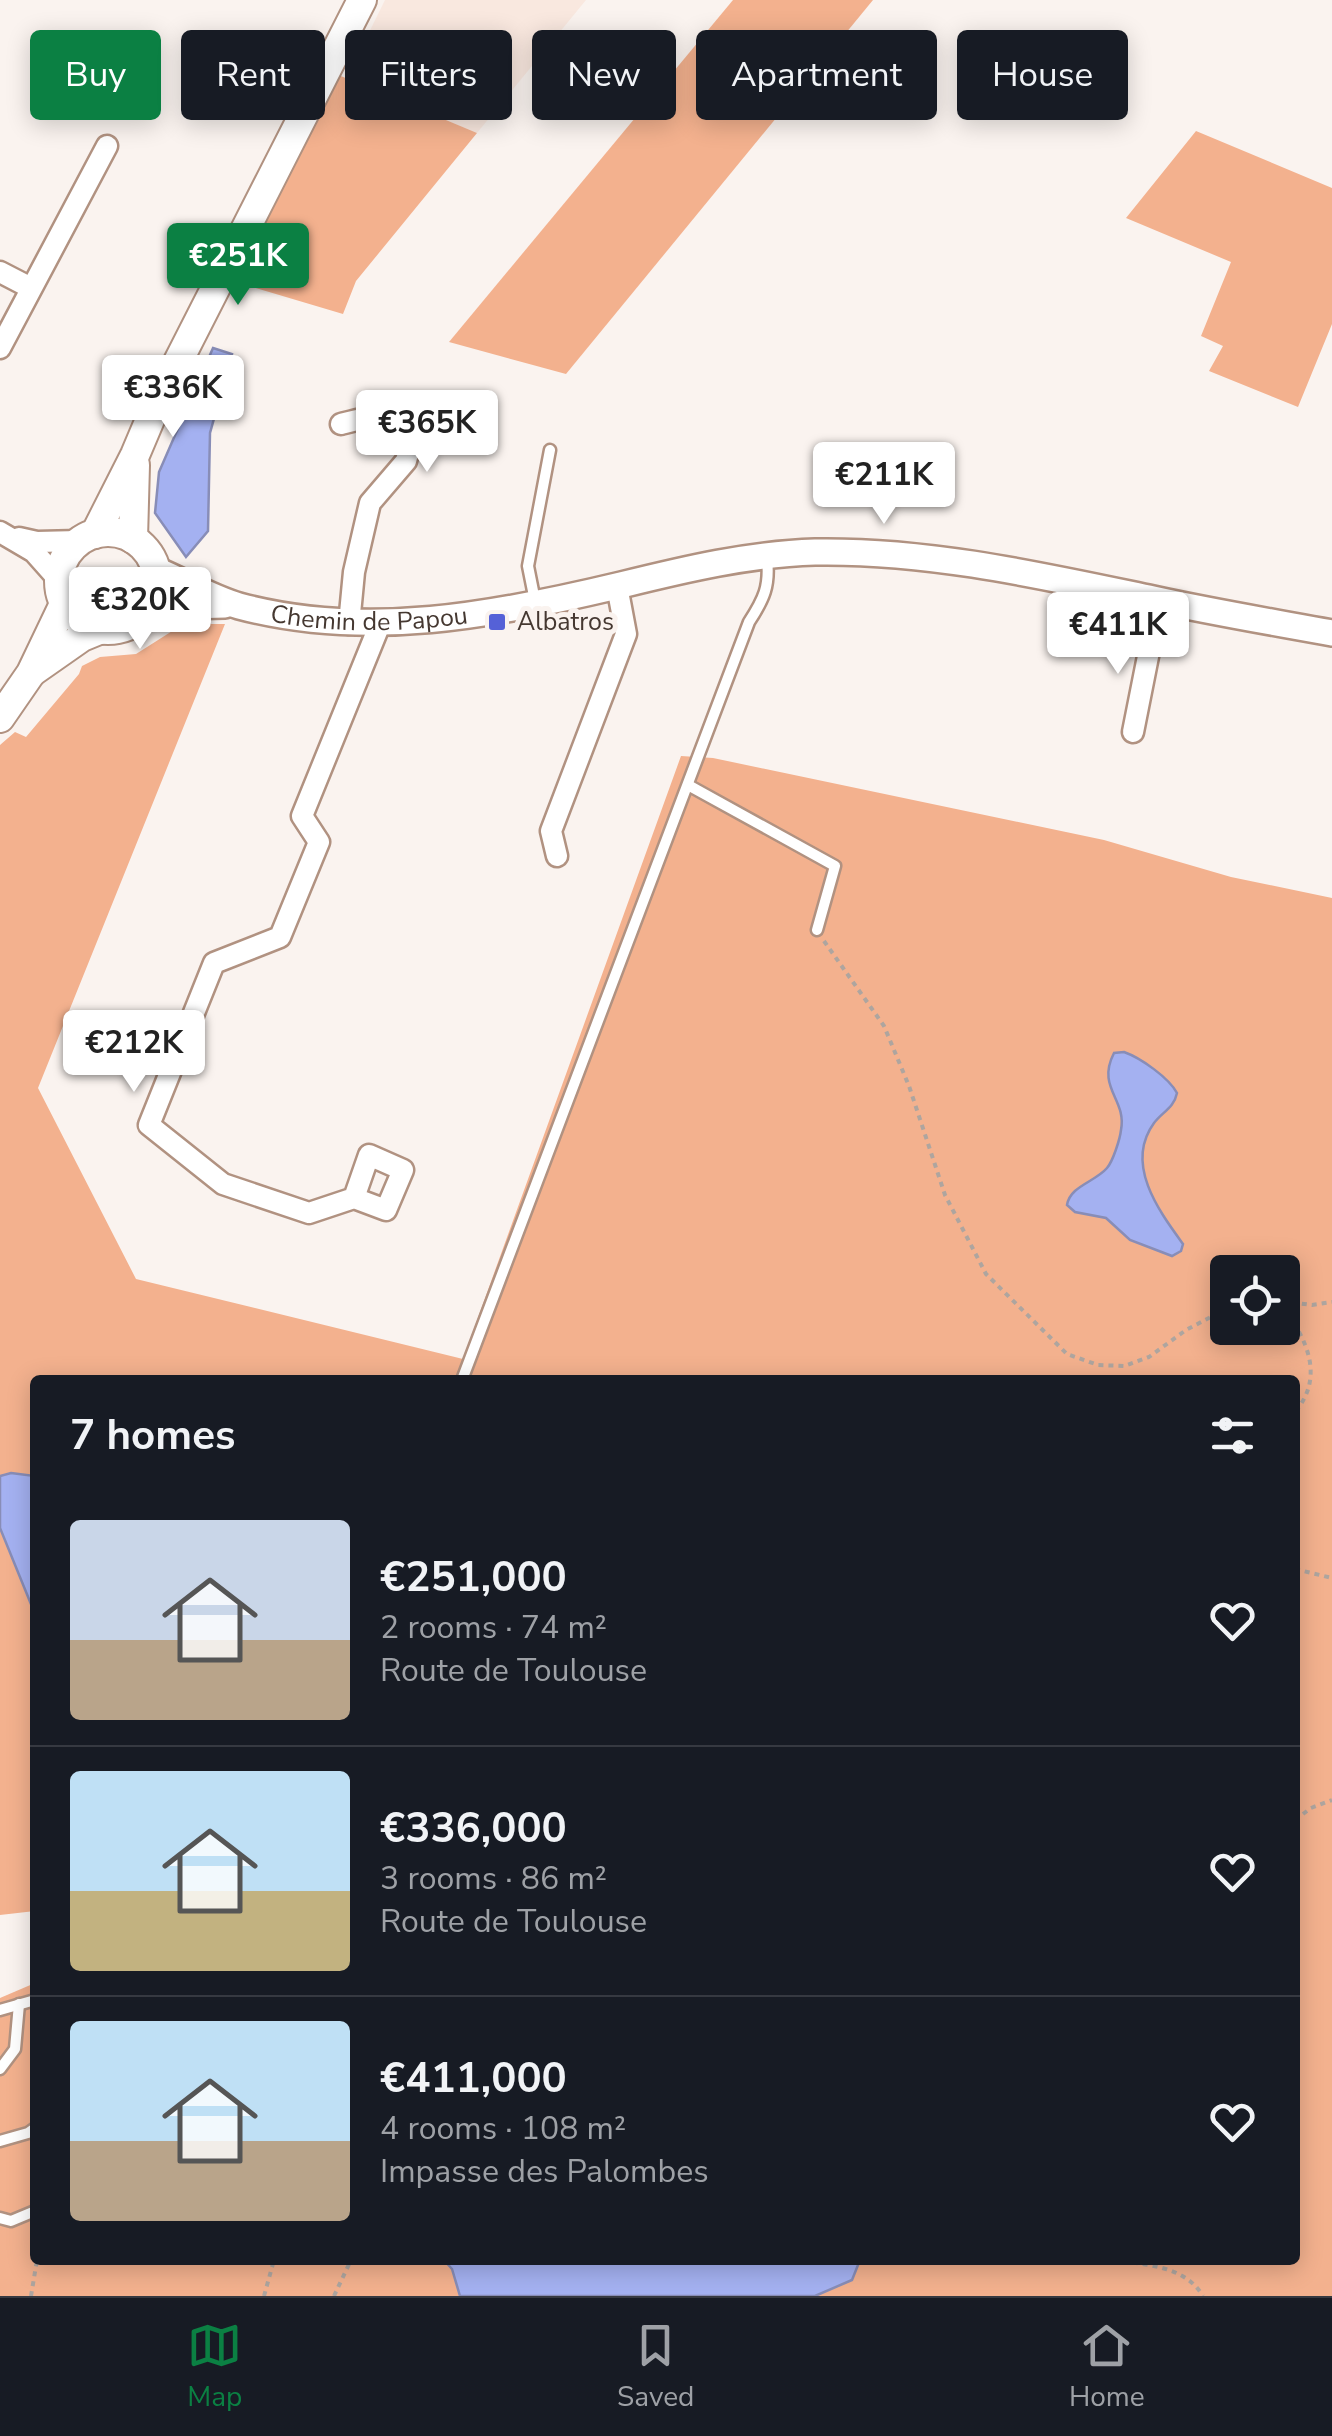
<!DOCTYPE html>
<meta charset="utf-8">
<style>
:root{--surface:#171b24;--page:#20242c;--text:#f1f3f6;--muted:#9ea1a6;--line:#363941;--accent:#0b8043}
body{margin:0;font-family:"Nunito Sans",sans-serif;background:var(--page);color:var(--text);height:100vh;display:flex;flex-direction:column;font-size:38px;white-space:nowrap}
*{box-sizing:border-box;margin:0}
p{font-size:32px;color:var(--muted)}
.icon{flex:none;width:55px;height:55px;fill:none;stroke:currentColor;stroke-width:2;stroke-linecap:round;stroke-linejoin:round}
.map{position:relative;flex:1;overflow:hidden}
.drawer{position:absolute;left:30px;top:1375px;width:1270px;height:890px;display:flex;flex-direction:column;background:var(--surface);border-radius:10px;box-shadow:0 5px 25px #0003}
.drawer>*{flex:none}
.guide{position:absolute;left:30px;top:30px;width:1272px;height:90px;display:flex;gap:20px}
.buttons{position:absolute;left:1210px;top:1255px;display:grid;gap:20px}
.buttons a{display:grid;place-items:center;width:90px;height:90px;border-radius:10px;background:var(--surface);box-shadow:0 5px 25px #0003;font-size:50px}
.price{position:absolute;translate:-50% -85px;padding:0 22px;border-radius:10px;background:#fff;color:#222;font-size:32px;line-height:65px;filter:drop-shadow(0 2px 5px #0008)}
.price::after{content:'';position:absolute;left:50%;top:60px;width:30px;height:22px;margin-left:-15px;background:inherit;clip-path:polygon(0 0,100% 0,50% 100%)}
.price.current{background:var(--accent);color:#fff}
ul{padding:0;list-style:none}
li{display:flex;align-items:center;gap:30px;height:250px;padding:0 40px}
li+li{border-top:2px solid var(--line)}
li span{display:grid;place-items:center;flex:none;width:280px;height:200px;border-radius:10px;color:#555}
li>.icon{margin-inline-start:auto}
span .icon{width:120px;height:120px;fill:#fffc;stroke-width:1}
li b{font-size:42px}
h2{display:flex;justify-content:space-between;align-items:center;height:120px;padding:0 40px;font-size:42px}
.pill{padding:0 35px;border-radius:10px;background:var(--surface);box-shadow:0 5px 25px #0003;font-size:35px;line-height:90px}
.pill.current{background:var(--accent);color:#fff}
.dock{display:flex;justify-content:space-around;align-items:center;height:140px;border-top:2px solid var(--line);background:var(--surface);font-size:28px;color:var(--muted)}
.dock a{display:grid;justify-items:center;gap:5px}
.dock .current{color:var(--accent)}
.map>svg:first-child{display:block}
</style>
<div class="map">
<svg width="1332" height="2296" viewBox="0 0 1332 2296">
<rect width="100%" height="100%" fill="#faf3ef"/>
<polygon fill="#f9e8df" points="385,0 586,0 477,133 346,79"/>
<g fill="#f3b18e" fill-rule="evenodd">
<polygon points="733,0 873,0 566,374 449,342"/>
<polygon points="336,74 477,133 356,281 343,314 232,281"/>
<polygon points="1196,131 1332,188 1332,324 1298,407 1209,371 1223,346 1201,336 1231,262 1126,218"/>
<path d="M 192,624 L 225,624 L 38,1088 L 136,1279 L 463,1359 L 681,756 L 713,758 L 1104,840 L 1231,877 L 1332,898 L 1332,2296 L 0,2296 L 0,1998 L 35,1983 L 35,2260 L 1295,2260 L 1295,1380 L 35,1380 L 35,1911 L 0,1915 L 0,745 L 15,732 L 26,737 L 79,674 L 82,666 L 100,657 L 136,654 L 177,628 ZM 1228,1272 L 1282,1272 L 1282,1328 L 1228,1328 Z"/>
</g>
<g fill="#a4b1f1" stroke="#888db7" stroke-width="2.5">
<polygon points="213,348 232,354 210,433 208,531 186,557 155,513 159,472"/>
<path d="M 1124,1052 C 1141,1058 1169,1078 1177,1093 C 1174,1108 1162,1112 1154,1123 C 1124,1164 1159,1211 1183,1244 L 1181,1251 L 1172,1256 L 1130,1240 L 1106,1218 L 1075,1212 L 1067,1205 C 1070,1186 1095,1182 1107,1168 C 1113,1161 1120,1139 1121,1130 C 1127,1099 1096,1088 1114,1053 Z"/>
<polygon points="11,1473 35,1476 35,1614 0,1528 0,1476"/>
<polygon points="444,2260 860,2260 852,2280 815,2296 460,2296 452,2269"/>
</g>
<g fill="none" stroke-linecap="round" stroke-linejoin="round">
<g stroke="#b19281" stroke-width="15">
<g id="service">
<polyline points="535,601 528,566 550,450"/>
<polyline points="688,785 835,866 817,930"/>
<path d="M 462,1380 L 749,622 C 764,599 770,586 767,559"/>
<polyline points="0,2010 35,2000"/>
<polyline points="0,2069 15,2049 19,2004"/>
<polyline points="0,2141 28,2133 35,2128"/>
<polyline points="0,2218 11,2221 35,2211"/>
</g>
</g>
<g stroke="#b19281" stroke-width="25">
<g id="minor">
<polyline points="0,272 31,288"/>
<polyline points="0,348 107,146"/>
<path d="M 341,424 C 368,417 396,408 412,438 L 406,461 L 370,503 L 354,572 L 349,624"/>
<polyline points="0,532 34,552 58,579"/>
<polyline points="19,538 37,542 79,541"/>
<polyline points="1133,732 1159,601"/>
<polyline points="557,856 551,831 626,634 617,586"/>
<polyline points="354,1198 369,1155 403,1170 386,1210 354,1198 309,1213 223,1184 149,1125 214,963 280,937 319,842 302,816 380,624"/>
</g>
</g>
<g stroke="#b19281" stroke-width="30">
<g id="tertiary">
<path id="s1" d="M 156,570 C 183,581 211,598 239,606 C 366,640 496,615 621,585 C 686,569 749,554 815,552 C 929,550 1043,576 1153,599 C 1212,612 1272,622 1332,633"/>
<polyline points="150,607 225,605"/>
</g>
</g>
<g stroke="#b19281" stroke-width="32">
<g id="secondary">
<circle cx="108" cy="581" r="49"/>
<polyline points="95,534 135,455 157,403 362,0"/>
<polyline points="133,539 135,465"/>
<polyline points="32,672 82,637 99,630"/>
<polyline points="0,718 31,673 64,604"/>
</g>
</g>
<g stroke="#aea59f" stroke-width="4" stroke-dasharray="5 5" stroke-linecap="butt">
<polyline points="824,941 884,1026 909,1086 945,1195 986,1274 1067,1354 1098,1365 1124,1366 1149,1357 1186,1330 1228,1308"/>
<polyline points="1282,1301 1312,1305 1332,1302"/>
<path d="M 1282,1307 C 1307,1338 1325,1377 1295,1412"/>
<polyline points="1295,1569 1332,1578"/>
<polyline points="1295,1820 1311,1808 1332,1800"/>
<path d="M 1113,2260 C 1146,2265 1184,2265 1203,2296"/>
<polyline points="31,2296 37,2260"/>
<polyline points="264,2296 274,2260"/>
<polyline points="334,2296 351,2260"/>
</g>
<use href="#service" stroke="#fff" stroke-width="10"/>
<use href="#minor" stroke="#fff" stroke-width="20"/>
<use href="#tertiary" stroke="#fff" stroke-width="25"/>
<use href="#secondary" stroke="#fff" stroke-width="28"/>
</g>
<rect fill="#5561d7" stroke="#faf3ef" stroke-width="4" x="487" y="612" width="20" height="20" rx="5"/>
<g text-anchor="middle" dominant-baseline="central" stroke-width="10" stroke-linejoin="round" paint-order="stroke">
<g font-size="25" fill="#453831" stroke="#faf3ef">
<text stroke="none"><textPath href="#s1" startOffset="222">Chemin de Papou</textPath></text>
</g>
<g font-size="25" fill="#453831" stroke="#faf3ef" text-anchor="start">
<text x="517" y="622">Albatros</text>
</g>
</g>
</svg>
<div class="buttons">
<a><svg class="icon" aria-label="locate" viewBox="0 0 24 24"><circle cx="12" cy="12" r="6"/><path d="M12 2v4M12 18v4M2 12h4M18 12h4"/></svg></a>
</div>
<b class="price current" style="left:238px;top:308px">€251K</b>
<b class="price" style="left:173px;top:440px">€336K</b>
<b class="price" style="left:427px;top:475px">€365K</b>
<b class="price" style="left:884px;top:527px">€211K</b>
<b class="price" style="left:140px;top:652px">€320K</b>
<b class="price" style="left:1118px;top:677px">€411K</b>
<b class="price" style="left:134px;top:1095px">€212K</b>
<div class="guide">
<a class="pill current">Buy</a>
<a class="pill">Rent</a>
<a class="pill">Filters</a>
<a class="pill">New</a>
<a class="pill">Apartment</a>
<a class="pill">House</a>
</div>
<section class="drawer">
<h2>7 homes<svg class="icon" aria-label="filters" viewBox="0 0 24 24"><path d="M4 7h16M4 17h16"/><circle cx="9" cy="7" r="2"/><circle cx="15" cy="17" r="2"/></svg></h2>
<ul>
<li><span style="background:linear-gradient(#c9d6e8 60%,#b9a48a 0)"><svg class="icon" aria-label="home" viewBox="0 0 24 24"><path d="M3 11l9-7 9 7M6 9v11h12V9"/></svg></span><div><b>€251,000</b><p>2 rooms · 74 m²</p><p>Route de Toulouse</p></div><svg class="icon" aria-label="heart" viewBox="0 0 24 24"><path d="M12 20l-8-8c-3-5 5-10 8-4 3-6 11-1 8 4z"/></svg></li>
<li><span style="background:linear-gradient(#bfe0f5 60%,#c2b280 0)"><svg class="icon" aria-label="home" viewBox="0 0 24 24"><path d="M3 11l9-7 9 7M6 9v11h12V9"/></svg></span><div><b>€336,000</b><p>3 rooms · 86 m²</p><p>Route de Toulouse</p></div><svg class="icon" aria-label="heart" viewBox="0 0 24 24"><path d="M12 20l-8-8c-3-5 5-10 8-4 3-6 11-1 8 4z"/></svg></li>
<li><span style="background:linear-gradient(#bfe0f5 60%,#b9a48a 0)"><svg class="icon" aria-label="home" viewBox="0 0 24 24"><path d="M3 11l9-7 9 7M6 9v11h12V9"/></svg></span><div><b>€411,000</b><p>4 rooms · 108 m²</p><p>Impasse des Palombes</p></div><svg class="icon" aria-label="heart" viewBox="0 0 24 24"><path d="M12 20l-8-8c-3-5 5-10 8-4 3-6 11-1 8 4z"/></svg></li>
</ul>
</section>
</div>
<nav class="dock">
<a class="current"><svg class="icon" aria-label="map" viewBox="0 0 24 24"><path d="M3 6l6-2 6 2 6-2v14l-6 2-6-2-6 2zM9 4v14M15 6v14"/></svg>Map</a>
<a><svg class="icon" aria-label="saved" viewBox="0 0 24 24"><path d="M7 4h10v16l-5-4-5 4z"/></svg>Saved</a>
<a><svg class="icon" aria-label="home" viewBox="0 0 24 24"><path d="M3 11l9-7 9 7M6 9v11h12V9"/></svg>Home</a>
</nav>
